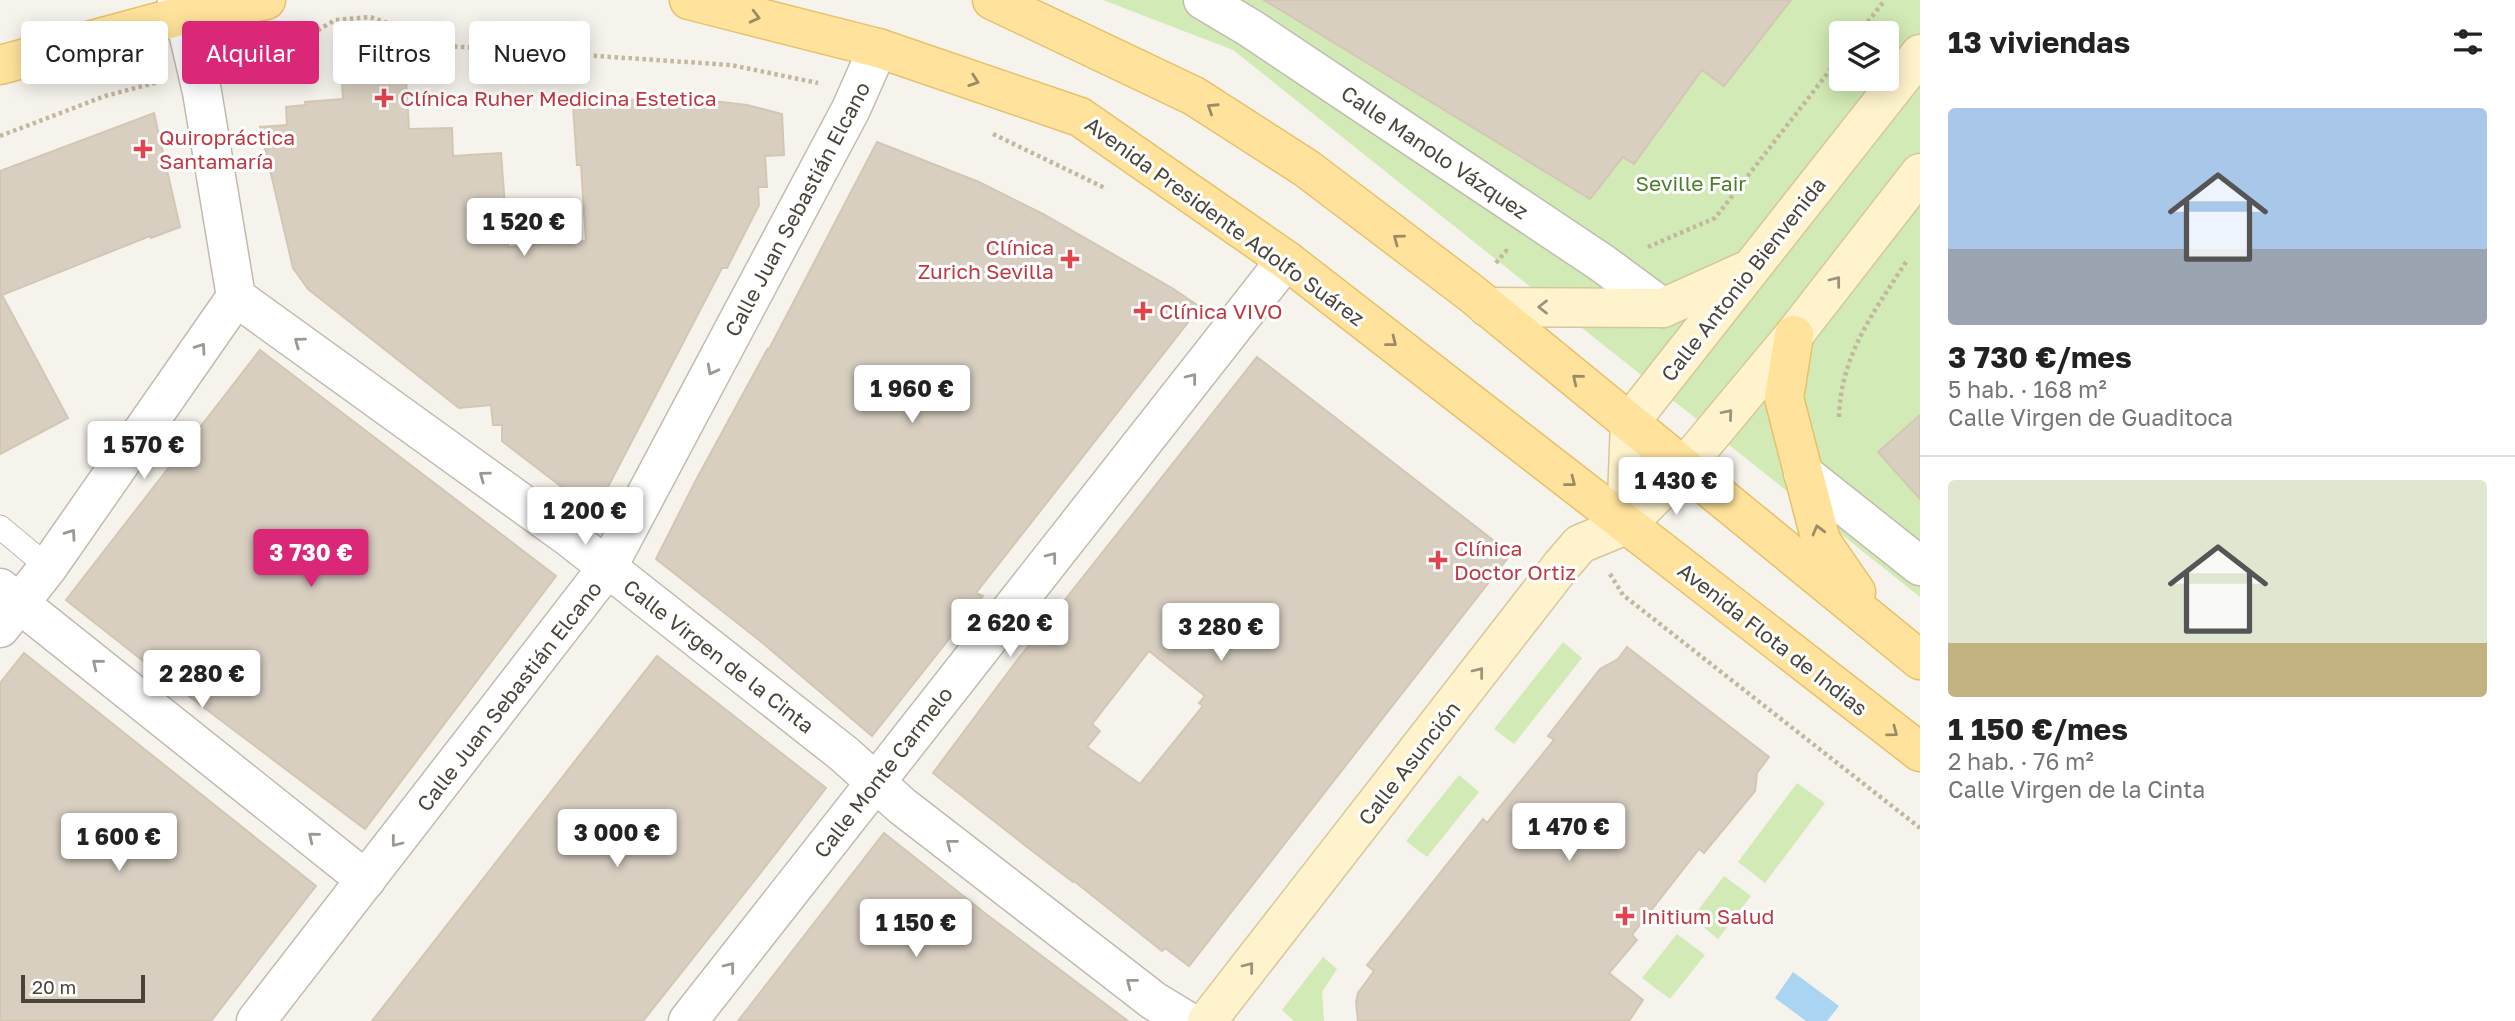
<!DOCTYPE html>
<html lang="es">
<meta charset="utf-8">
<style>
:root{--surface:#fff;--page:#f6f6f6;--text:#222;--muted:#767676;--line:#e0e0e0;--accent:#db2777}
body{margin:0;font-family:"Golos Text",sans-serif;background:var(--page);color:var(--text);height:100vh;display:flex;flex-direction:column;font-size:26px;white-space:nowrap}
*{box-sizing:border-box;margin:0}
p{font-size:23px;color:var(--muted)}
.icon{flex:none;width:38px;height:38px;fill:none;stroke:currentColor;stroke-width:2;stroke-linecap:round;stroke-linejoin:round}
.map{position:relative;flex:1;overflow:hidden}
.panel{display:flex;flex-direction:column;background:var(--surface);width:595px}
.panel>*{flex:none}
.hud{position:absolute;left:21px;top:21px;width:665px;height:63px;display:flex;gap:14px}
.fabs{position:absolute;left:1829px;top:21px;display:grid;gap:14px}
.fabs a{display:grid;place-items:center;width:70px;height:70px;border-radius:7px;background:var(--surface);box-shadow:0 4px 18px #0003;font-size:35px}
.scale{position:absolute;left:21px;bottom:18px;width:124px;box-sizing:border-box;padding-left:7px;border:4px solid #4b4439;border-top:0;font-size:19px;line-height:24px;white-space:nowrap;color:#4b4439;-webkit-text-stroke:5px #fff;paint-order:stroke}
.price{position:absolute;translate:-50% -60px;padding:0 16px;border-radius:7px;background:#fff;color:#222;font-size:23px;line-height:46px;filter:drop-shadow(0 2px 4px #0008)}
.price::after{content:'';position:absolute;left:50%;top:42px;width:21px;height:16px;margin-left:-10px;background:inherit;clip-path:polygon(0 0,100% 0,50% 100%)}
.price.on{background:var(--accent);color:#fff}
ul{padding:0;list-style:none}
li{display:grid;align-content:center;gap:14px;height:371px;padding:0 28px}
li+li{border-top:2px solid var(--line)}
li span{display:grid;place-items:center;height:217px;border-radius:7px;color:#555}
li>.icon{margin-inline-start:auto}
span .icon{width:126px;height:126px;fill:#fffc;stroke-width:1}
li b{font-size:30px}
h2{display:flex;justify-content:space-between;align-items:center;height:84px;padding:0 28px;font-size:30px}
.chip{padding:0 24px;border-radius:7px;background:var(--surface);box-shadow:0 4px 18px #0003;font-size:24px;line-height:63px}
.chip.on{background:var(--accent);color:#fff}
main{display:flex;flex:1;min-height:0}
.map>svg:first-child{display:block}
</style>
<main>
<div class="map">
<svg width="1920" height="1021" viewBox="0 0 1920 1021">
<rect width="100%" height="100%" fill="#f6f3ec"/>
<g fill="#d2eab5" fill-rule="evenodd">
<path d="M 1103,0 L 1920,0 L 1920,597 L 1233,50 ZM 1841,33 L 1886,33 L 1886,79 L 1841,79 Z"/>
<polygon points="1563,642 1582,658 1514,744 1494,729"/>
<polygon points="1459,775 1479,792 1427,857 1406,841"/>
<polygon points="1797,783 1825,803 1765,883 1738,862"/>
<polygon points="1724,876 1751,896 1718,939 1692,918"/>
<polygon points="1677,934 1705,955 1670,999 1642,978"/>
<polygon points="1323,957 1337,969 1322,992 1324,1021 1294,1021 1282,1010"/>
</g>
<polygon fill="#a9d4f2" points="1793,972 1839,1006 1827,1021 1806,1021 1775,998"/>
<g fill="#d8cfc1" stroke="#d3c7b4" stroke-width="2" fill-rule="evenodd">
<polygon points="1264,0 1791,0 1724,86 1702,70 1634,164 1623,157 1590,199"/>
<polygon points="406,77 409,129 452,128 453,156 501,153 508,247 586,241 581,165 577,165 573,105 642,99 643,103 697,99 747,105 782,114 784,155 765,156 767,187 758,187 759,205 727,268 722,268 597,508 580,501 502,441 502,425 493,425 491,405 459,408 308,289 293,268 260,127 287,125 286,107 306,105 305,102 343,99 342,83"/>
<polygon points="154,113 180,227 151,238 150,236 2,295 68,418 0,454 0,171"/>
<polygon points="877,142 979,182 1043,214 1172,288 1200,307 976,593 983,596 872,736 759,640 656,559 696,480 768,348 768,351"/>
<polygon points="260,350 556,576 365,829 166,679 66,600"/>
<path d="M 1257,357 L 1511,554 L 1189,966 L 1165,948 L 1162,951 L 1074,881 L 1073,882 L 1031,850 L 933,773 L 1015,663 ZM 1149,651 L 1205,696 L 1199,703 L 1203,706 L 1140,784 L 1087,747 L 1100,731 L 1092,724 Z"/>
<polygon points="1920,415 1920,499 1878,452"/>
<polygon points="1627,647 1769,757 1757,773 1755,791 1704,853 1699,849 1632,935 1637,940 1609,973 1643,1000 1629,1021 1358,1021 1356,1002 1358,993 1374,971 1367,965 1483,819 1487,823 1554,740 1548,736 1600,669 1618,659"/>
<polygon points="24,653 316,886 211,1021 0,1021 0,683"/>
<polygon points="657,656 826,788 762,871 643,1021 372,1021"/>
<polygon points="884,833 986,914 1128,1021 738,1021"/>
</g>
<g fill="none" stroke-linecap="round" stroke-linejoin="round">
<g stroke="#c2bbae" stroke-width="25">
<polyline id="lane" points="0,527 48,567"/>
</g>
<g stroke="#c2bbae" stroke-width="41">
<g id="street">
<polyline points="177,0 184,15 202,92 236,297 570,538 844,754 902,806 1154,1001 1187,1021"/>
<polyline points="1203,0 1250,28 1602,263 1663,308"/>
<polyline points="1803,473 1920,566"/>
<polyline points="0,588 366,880"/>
<polyline points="0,628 48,567 236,297"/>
<polyline points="256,1021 607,568 851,109 878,48"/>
<polyline points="688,1021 1286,260"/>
</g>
</g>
<g stroke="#d6c79b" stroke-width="41">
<g id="secondary">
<polyline points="1487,307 1663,308 1745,271"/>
<polyline points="1626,525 1630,422 1920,54"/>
<polyline points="1207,1021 1561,566 1580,544 1626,525 1684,467 1794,335 1920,173"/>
</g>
</g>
<g stroke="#e6c16a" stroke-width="41">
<g id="primary">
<polyline points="689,0 878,48 1080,117 1286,260 1920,752"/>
<polyline points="992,0 1194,96 1306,168 1471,293 1920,660"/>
<polyline points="0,65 184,15 266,0"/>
<polyline points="1794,335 1784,398 1821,541 1856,592"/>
</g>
</g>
<g stroke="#c4b79f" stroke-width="4.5" stroke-dasharray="3.5 3.5" stroke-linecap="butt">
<polyline points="1859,33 1885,0"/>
<polyline points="235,65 271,58 335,20 370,17 388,23 406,38 418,44 731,65 818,83"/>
<polyline points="993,134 1105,188"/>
<polyline points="0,136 105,96 158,82"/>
<polyline points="1648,247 1715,218 1841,56"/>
<polyline points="1496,263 1506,251 1510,252"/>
<path d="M 1839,417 C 1841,354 1874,312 1906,262"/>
<polyline points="1610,574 1623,595 1920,828"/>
</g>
<use href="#lane" stroke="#fff" stroke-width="23"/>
<use href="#street" stroke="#fff" stroke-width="38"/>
<use href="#secondary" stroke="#fff3cd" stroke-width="38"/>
<use href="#primary" stroke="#ffe39c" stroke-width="38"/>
</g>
<defs><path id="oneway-chevron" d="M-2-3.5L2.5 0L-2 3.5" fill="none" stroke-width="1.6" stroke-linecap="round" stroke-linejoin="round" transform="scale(1.75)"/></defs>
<g stroke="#9c8c66">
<use href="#oneway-chevron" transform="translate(755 17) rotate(14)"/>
<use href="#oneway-chevron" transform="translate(974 81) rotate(19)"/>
<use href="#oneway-chevron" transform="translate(1212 108) rotate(-147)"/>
<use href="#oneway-chevron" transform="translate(1398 239) rotate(-143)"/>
<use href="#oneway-chevron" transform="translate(1392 342) rotate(38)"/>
<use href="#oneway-chevron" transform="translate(1577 379) rotate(-141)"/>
<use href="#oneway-chevron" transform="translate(1571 482) rotate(38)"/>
<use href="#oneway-chevron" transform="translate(1818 530) rotate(-105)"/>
<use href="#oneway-chevron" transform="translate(1893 732) rotate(37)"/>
</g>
<g stroke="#9c937c">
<use href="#oneway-chevron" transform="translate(1836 281) rotate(-52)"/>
<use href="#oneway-chevron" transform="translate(1543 307) rotate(-180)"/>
<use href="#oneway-chevron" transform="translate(1728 414) rotate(-50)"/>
<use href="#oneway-chevron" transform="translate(1479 672) rotate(-52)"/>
<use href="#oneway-chevron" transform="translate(1249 967) rotate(-52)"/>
</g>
<g stroke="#9c9892">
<use href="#oneway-chevron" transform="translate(299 342) rotate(-144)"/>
<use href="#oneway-chevron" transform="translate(201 348) rotate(-55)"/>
<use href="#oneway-chevron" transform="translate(712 370) rotate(118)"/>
<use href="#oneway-chevron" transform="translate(1192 378) rotate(-52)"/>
<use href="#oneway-chevron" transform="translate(484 476) rotate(-144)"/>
<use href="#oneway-chevron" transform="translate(71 534) rotate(-55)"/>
<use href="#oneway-chevron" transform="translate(1052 557) rotate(-52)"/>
<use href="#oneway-chevron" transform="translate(97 664) rotate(-141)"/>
<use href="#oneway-chevron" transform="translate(313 837) rotate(-141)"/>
<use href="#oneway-chevron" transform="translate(396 842) rotate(128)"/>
<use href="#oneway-chevron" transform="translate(951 844) rotate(-142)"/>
<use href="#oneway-chevron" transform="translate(730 967) rotate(-52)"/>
<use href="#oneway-chevron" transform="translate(1131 983) rotate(-142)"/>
</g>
<g fill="#e0444e" stroke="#fff" stroke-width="2.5">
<path d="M380.5 87.5h7v7h7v7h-7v7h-7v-7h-7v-7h7z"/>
<path d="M139.5 138.5h7v7h7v7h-7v7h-7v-7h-7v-7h7z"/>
<path d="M1066.5 248.5h7v7h7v7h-7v7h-7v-7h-7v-7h7z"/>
<path d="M1139.5 300.5h7v7h7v7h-7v7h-7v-7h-7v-7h7z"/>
<path d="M1434.5 549.5h7v7h7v7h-7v7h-7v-7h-7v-7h7z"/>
<path d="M1621.5 905.5h7v7h7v7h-7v7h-7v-7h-7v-7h7z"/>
</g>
<g text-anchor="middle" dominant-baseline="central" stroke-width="6" stroke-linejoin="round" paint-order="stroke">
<g font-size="21" fill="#be3a42" stroke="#fff" text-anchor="start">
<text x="400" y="98">Clínica Ruher Medicina Estetica</text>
<text x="159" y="137">Quiropráctica<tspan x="159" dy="24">Santamaría</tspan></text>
<text x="1054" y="247" text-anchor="end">Clínica<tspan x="1054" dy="24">Zurich Sevilla</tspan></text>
<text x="1159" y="311">Clínica VIVO</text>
<text x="1454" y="548">Clínica<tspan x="1454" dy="24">Doctor Ortiz</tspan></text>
<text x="1641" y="916">Initium Salud</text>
</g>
<g font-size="21" fill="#4b4439" stroke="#fff">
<text transform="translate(1435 152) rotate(34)">Calle Manolo Vázquez</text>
<text transform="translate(797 209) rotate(-62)">Calle Juan Sebastián Elcano</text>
<text transform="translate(1225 221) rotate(36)">Avenida Presidente Adolfo Suárez</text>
<text transform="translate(1743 279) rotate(-52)">Calle Antonio Bienvenida</text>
<text transform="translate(1773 639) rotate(38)">Avenida Flota de Indias</text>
<text transform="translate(719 656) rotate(38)">Calle Virgen de la Cinta</text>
<text transform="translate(509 696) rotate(-52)">Calle Juan Sebastián Elcano</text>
<text transform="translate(1409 763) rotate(-52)">Calle Asunción</text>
<text transform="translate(883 772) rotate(-52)">Calle Monte Carmelo</text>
</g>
<g font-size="21" fill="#4a7f2a" stroke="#fff">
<text x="1691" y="183">Seville Fair</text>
</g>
</g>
</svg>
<div class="fabs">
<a><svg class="icon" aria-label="layers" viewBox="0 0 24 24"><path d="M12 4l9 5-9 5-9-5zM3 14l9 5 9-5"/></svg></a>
</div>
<div class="scale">20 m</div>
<b class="price" style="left:524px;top:258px">1 520 €</b>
<b class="price" style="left:912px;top:425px">1 960 €</b>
<b class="price" style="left:144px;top:481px">1 570 €</b>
<b class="price" style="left:1676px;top:517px">1 430 €</b>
<b class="price" style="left:585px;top:547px">1 200 €</b>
<b class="price on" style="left:311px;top:589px">3 730 €</b>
<b class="price" style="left:1010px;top:659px">2 620 €</b>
<b class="price" style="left:1221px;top:663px">3 280 €</b>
<b class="price" style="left:202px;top:710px">2 280 €</b>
<b class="price" style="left:1569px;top:863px">1 470 €</b>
<b class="price" style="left:617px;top:869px">3 000 €</b>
<b class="price" style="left:119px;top:873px">1 600 €</b>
<b class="price" style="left:916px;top:959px">1 150 €</b>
<div class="hud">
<a class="chip">Comprar</a>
<a class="chip on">Alquilar</a>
<a class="chip">Filtros</a>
<a class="chip">Nuevo</a>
</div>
</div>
<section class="panel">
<h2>13 viviendas<svg class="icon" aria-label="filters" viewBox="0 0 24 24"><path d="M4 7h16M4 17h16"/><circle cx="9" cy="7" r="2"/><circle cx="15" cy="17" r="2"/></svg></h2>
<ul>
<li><span style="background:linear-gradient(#a9c7e8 65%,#9aa5b1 0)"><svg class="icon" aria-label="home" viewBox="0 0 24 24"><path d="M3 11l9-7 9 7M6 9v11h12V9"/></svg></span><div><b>3 730 €/mes</b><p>5 hab. · 168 m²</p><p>Calle Virgen de Guaditoca</p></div></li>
<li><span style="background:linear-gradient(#dfe7d0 75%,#c2b280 0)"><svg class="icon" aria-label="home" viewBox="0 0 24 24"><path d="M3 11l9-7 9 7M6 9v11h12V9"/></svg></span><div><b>1 150 €/mes</b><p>2 hab. · 76 m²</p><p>Calle Virgen de la Cinta</p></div></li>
</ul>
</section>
</main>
